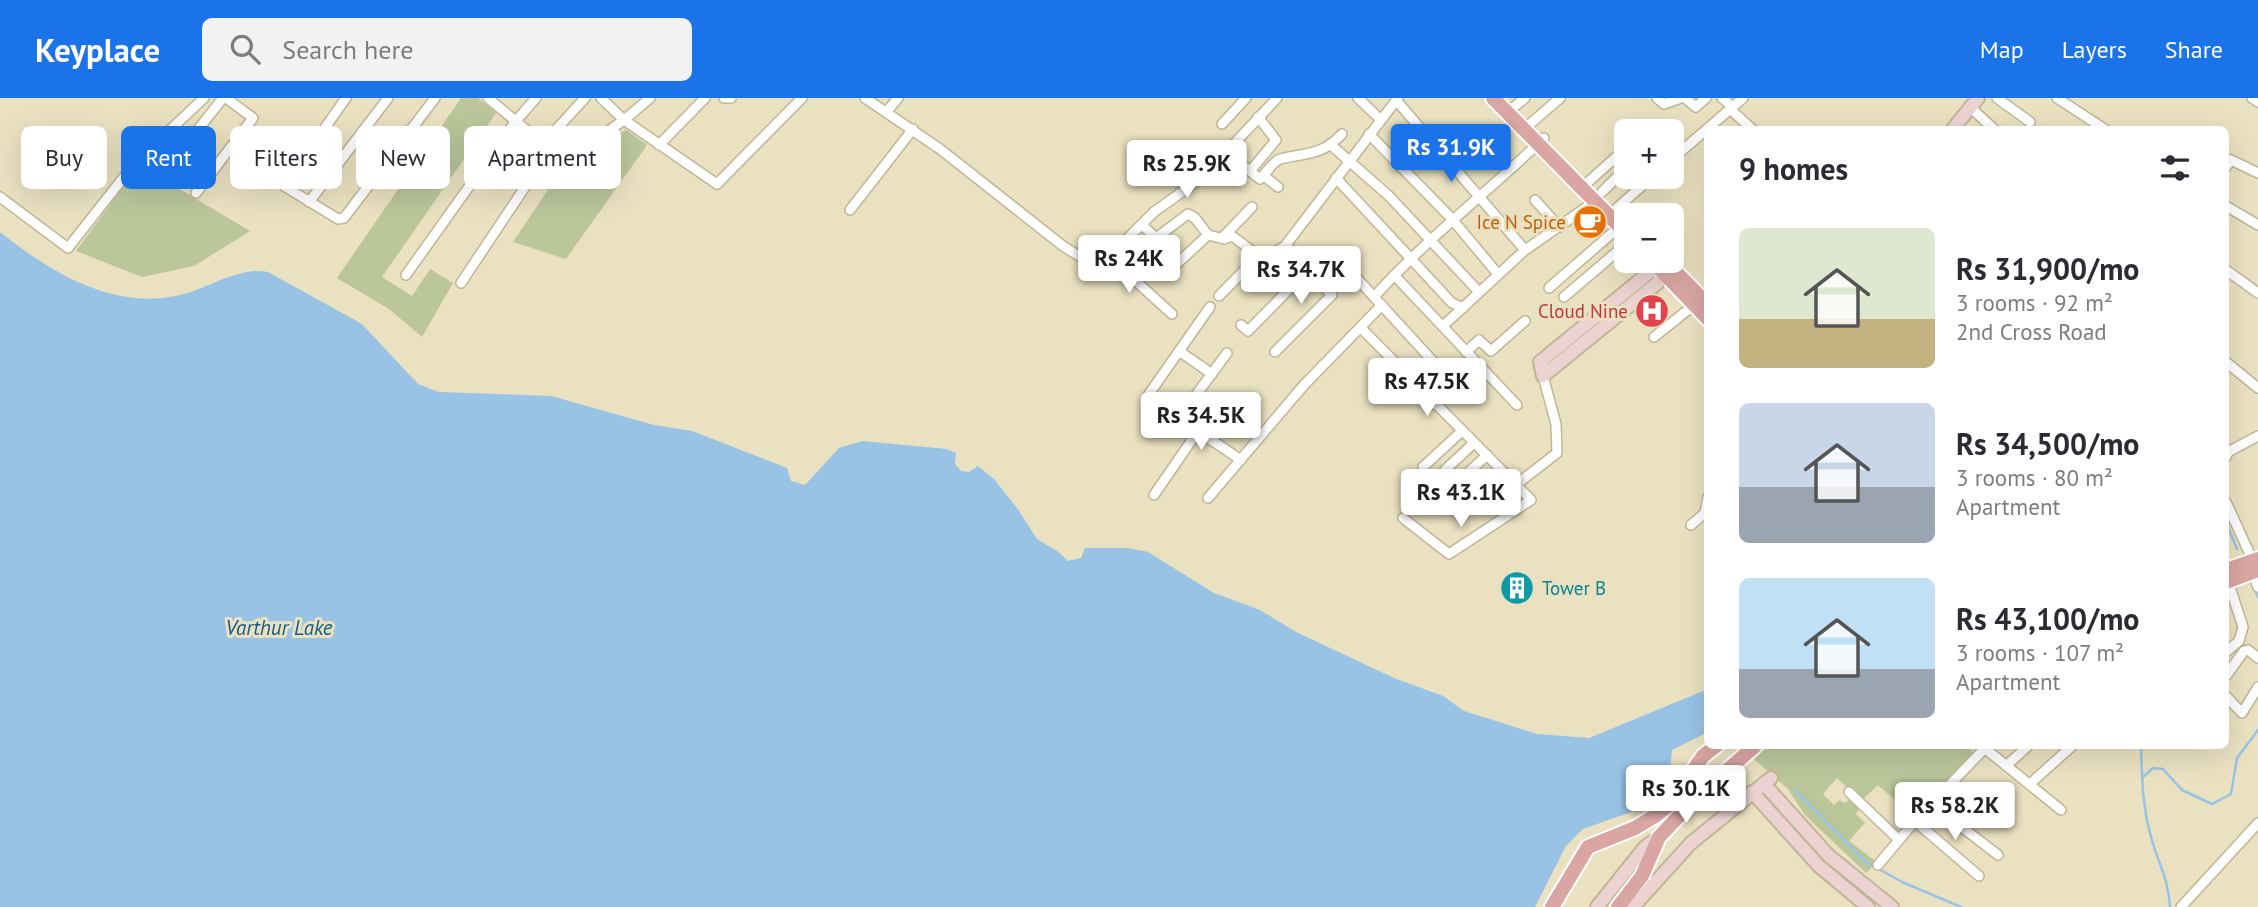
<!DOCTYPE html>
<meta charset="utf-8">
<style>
:root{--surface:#fff;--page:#f2f2f3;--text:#2b2b33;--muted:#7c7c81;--accent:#1a73e8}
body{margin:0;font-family:"PT Sans",sans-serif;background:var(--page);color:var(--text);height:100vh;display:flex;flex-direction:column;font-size:26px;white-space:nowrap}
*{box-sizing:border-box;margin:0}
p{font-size:23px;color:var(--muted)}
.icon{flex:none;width:38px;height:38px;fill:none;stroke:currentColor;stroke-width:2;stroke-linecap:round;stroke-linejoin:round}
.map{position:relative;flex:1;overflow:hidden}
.drawer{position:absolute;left:1704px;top:28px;width:525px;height:623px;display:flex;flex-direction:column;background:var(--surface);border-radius:10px;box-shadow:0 7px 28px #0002}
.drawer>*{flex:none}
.hud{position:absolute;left:21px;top:28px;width:665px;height:63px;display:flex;gap:14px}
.buttons{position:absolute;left:1614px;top:21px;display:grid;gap:14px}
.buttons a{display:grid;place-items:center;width:70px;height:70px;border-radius:10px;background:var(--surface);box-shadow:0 7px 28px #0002;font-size:35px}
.price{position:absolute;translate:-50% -60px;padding:0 16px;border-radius:7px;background:#fff;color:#222;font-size:23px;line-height:46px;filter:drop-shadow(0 2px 4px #0008)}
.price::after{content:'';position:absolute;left:50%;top:42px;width:21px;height:16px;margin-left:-10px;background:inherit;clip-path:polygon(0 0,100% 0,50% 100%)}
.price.selected{background:var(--accent);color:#fff}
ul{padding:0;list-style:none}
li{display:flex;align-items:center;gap:21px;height:175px;padding:0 35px}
li span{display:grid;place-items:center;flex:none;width:196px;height:140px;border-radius:10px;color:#555}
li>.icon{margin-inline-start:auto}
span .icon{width:84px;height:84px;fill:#fffc;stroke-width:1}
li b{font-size:30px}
h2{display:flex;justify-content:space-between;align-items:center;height:84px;padding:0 35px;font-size:30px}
.chip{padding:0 24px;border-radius:10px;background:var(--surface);box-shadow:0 7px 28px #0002;font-size:24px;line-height:63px}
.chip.selected{background:var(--accent);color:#fff}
header{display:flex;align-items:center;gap:42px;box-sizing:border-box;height:98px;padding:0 35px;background:var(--accent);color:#fff}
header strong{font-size:33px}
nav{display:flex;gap:38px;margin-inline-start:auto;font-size:24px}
.search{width:490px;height:63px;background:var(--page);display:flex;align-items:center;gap:18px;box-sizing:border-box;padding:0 24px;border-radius:10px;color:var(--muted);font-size:26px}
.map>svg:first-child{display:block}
</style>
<header>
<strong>Keyplace</strong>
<div class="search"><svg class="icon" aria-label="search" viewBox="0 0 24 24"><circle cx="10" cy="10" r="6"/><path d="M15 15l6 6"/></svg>Search here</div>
<nav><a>Map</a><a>Layers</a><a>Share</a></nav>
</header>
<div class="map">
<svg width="2258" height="809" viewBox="0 0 2258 809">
<rect width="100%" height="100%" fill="#e9e1c0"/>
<g fill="#bbc69b">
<polygon points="461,0 478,0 496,15 382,179 412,198 430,171 453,185 422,239 389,211 337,180"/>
<polygon points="626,32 647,47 566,161 513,144 569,60"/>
<polygon points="139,67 250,133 194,168 142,179 76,153"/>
<polygon points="1768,648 1970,648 1974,659 1913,718 1878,687 1861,703 1837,680 1823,696 1834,707 1839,702 1845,705 1850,701 1860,710 1856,716 1865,725 1849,743 1877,764 1866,775 1805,717 1788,691 1754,661"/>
</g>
<path fill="#98c3e5" d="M 0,134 C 54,177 121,217 191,194 C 217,185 242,169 268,174 L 362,226 L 418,286 L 439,294 L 551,298 L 654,327 L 692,333 L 787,370 L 791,383 L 805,387 L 839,350 L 862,343 L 947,351 L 956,355 L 955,366 L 961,373 L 969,374 L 978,368 L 994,381 L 1017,410 L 1037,441 L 1057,453 L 1068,463 L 1081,460 L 1085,450 L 1128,450 L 1148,454 L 1214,495 L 1260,512 L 1296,534 L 1394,580 L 1443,598 L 1464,613 L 1537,636 L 1589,640 L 1708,591 L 1708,634 L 1672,652 L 1669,683 L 1661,695 L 1634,713 L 1583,731 L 1566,748 L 1535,809 L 0,809 Z"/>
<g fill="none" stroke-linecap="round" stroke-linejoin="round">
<g stroke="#98c3e5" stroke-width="2.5">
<polyline points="2226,424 2237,451"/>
<polyline points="2254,489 2258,499"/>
<path d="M 2141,648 C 2142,678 2142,705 2150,735 C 2157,764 2168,777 2170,809"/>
<polyline points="2142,680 2153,670 2163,671 2182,692 2212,706 2231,696 2237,660 2258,632"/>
<polyline points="1795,692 1866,764 1902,784 1961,809"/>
</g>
<g stroke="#beb696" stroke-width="12">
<g id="street">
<polyline points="346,0 284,88 338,121 344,120 435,0"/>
<polyline points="488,0 555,56 562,56 603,37 624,22 717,86 802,0"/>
<polyline points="601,0 624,22 650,0"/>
<polyline points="724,0 731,0"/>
<polyline points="865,0 940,51 1063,148 1087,163 1098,163 1122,146 1154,114 1204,78 1277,0"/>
<polyline points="1358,0 1381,22"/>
<polyline points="1657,0 1664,6 1681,0"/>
<polyline points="1685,0 1696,9 1706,0"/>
<polyline points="1722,0 1728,5"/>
<polyline points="1997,0 2030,24"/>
<polyline points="2057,0 2106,32"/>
<polyline points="2252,0 2258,4"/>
<polyline points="1396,2 1525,152"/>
<polyline points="1514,9 1525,0"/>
<polyline points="1971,10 1995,32"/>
<polyline points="1730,11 1753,32"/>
<polyline points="887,13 898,0"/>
<polyline points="1222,26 1246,0"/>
<polyline points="1530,26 1560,0"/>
<polyline points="1369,36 1452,121 1497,175"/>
<polyline points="542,47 585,0"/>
<polyline points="659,47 705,0"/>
<polyline points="1331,47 1389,98 1479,194"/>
<path d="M 1226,54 L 1260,81 C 1266,76 1273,63 1280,61 C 1307,54 1320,59 1342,36"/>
<polyline points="1671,62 1743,0"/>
<polyline points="2226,69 2231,62 2258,75"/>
<polyline points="1252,71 1276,42 1258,19"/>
<polyline points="166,72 223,0"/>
<polyline points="1264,78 1278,89"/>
<polyline points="1336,80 1452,205 1463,210"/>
<polyline points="1587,85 1626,50"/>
<polyline points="1602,94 1617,79"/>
<polyline points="196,95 253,20 226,0"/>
<polyline points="0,99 68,150 134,66 204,0"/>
<polyline points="1535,102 1559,129"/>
<polyline points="309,104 388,0"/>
<polyline points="2226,108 2258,127"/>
<polyline points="850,112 913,31"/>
<polyline points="1608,118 1652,79"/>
<polyline points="1142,127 1156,140 1188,116 1195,120 1208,137"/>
<polyline points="1223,139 1252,109"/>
<polyline points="1285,148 1317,168 1353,176 1461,294"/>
<polyline points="1107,157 1172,216"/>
<polyline points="2226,172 2258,195"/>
<polyline points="1169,173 1208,137 1224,141 1232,138 1259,158 1270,157 1285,148 1398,0"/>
<polyline points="406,177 515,24 536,0"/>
<polyline points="1394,177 1517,307"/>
<polyline points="461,185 549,53"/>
<polyline points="1549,190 1619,129"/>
<polyline points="1219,198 1258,158"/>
<path d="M 1374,199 C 1426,141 1488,94 1544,40"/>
<polyline points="1564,199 1626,146"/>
<polyline points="1241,227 1248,233 1314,166"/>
<polyline points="1444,227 1525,152 1594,104"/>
<polyline points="1361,230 1531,402 1449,456 1403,420"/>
<polyline points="1654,239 1694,207"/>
<polyline points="1179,253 1212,276"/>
<polyline points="1275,254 1332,197 1322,187 1330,170"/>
<polyline points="1466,254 1479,242 1491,253 1525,223"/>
<polyline points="1227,255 1179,320 1241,362"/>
<polyline points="2226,264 2258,290"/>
<polyline points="1149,296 1210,209"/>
<polyline points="1434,306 1454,286"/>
<polyline points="1212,343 1237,304"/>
<polyline points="2226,359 2228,354 2258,338"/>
<polyline points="1423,369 1462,333"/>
<polyline points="1445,372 1474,345"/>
<polyline points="1517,386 1557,355 1556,326 1543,278"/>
<polyline points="1453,389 1487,357"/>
<polyline points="1154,397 1198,333"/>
<polyline points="1208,400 1304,287 1382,207"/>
<polyline points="2226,404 2253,463"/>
<polyline points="1691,427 1705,415 1708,399"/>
<polyline points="2252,474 2258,489"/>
<polyline points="2226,554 2239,543 2243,529 2228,483"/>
<polyline points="2226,578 2244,553 2248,552 2258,560"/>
<polyline points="2226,598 2242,615 2258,589"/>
<polyline points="1982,648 2061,712"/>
<polyline points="2007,667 2028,648"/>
<polyline points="2031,685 2072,648"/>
<polyline points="1849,694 1898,741"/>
<polyline points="1932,706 1998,757"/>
<polyline points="1915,723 1979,778"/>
<polyline points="1878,767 1915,723 1985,650"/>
<polyline points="2181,809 2258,725"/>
</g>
</g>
<g stroke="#beb696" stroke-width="16">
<g id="secondary">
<polyline points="1952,32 1978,0"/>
<polyline points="1543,278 1540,264 1657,168"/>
<polyline points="1543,278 1666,178"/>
<polyline points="1764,686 1829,758 1892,809"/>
<polyline points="1752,694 1819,768 1868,809"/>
<polyline points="1597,809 1645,749 1659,739"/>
<polyline points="1633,809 1691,745 1771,680"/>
</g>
</g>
<g stroke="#fff" stroke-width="18">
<g id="primary">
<polyline points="1493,0 1626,135"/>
<polyline points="1652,163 1708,221"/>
<polyline points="1665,163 1708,207"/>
<polyline points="2226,472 2258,461"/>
<polyline points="2226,484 2258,472"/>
<polyline points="1552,809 1588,749 1635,730 1655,718 1671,705 1703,658 1716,648"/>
<polyline points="1618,809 1642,778 1659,739 1701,695 1755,648"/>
</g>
</g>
<use href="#street" stroke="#fff" stroke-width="9"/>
<use href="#secondary" stroke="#ecd3d1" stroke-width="12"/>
<use href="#primary" stroke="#d9a6a3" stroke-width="14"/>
</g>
<defs>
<g id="cafe-disc" transform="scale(1.75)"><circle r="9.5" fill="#e8710a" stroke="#e9e1c0"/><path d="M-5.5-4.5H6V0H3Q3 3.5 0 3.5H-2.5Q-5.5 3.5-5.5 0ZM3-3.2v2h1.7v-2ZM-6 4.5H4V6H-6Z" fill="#fff"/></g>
<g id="hospital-disc" transform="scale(1.75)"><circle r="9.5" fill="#e0444e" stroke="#e9e1c0"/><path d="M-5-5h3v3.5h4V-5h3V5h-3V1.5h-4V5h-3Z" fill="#fff"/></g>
<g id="building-disc" transform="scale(1.75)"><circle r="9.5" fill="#0f9aa8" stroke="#e9e1c0"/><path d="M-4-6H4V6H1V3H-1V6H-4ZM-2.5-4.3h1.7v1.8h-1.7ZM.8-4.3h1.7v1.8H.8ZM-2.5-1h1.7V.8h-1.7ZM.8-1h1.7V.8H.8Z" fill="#fff"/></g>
</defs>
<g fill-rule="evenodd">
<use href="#cafe-disc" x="1590" y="124"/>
<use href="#hospital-disc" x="1652" y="213"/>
<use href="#building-disc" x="1517" y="490"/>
</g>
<g text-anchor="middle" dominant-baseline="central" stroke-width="6" stroke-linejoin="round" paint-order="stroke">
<g font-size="19" fill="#c56008" stroke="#e9e1c0" text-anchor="end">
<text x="1566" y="124">Ice N Spice</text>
</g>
<g font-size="19" fill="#be3a42" stroke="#e9e1c0" text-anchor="end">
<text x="1628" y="213">Cloud Nine</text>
</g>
<g font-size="19" fill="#0d838f" stroke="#e9e1c0" text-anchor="start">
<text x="1542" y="490">Tower B</text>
</g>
<g font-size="21" font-style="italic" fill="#1a5c88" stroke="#e9e1c0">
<text x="279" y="529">Varthur Lake</text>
</g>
</g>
</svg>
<div class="buttons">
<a>+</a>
<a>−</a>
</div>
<b class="price selected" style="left:1451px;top:86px">Rs 31.9K</b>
<b class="price" style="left:1187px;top:102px">Rs 25.9K</b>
<b class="price" style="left:1129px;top:197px">Rs 24K</b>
<b class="price" style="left:1301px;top:208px">Rs 34.7K</b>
<b class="price" style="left:1427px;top:320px">Rs 47.5K</b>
<b class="price" style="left:1201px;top:354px">Rs 34.5K</b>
<b class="price" style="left:1461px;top:431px">Rs 43.1K</b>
<b class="price" style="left:1686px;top:727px">Rs 30.1K</b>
<b class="price" style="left:1955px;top:744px">Rs 58.2K</b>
<div class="hud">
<a class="chip">Buy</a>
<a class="chip selected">Rent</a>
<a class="chip">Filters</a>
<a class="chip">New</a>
<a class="chip">Apartment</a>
</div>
<section class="drawer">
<h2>9 homes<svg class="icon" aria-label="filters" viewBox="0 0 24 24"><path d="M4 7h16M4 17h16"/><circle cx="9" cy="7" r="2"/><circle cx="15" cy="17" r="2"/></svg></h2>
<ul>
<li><span style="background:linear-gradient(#dfe7d0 65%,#c2b280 0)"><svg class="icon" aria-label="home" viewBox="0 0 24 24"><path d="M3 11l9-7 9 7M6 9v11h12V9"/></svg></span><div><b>Rs 31,900/mo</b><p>3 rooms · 92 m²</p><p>2nd Cross Road</p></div></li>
<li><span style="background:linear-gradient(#c9d6e8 60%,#9aa5b1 0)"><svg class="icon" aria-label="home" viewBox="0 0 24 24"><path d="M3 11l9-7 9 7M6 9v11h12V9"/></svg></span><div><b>Rs 34,500/mo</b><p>3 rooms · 80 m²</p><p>Apartment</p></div></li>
<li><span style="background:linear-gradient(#bfe0f5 65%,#9aa5b1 0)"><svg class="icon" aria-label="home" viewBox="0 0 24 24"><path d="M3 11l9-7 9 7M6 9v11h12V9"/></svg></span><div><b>Rs 43,100/mo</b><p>3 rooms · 107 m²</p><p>Apartment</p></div></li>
</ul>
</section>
</div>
